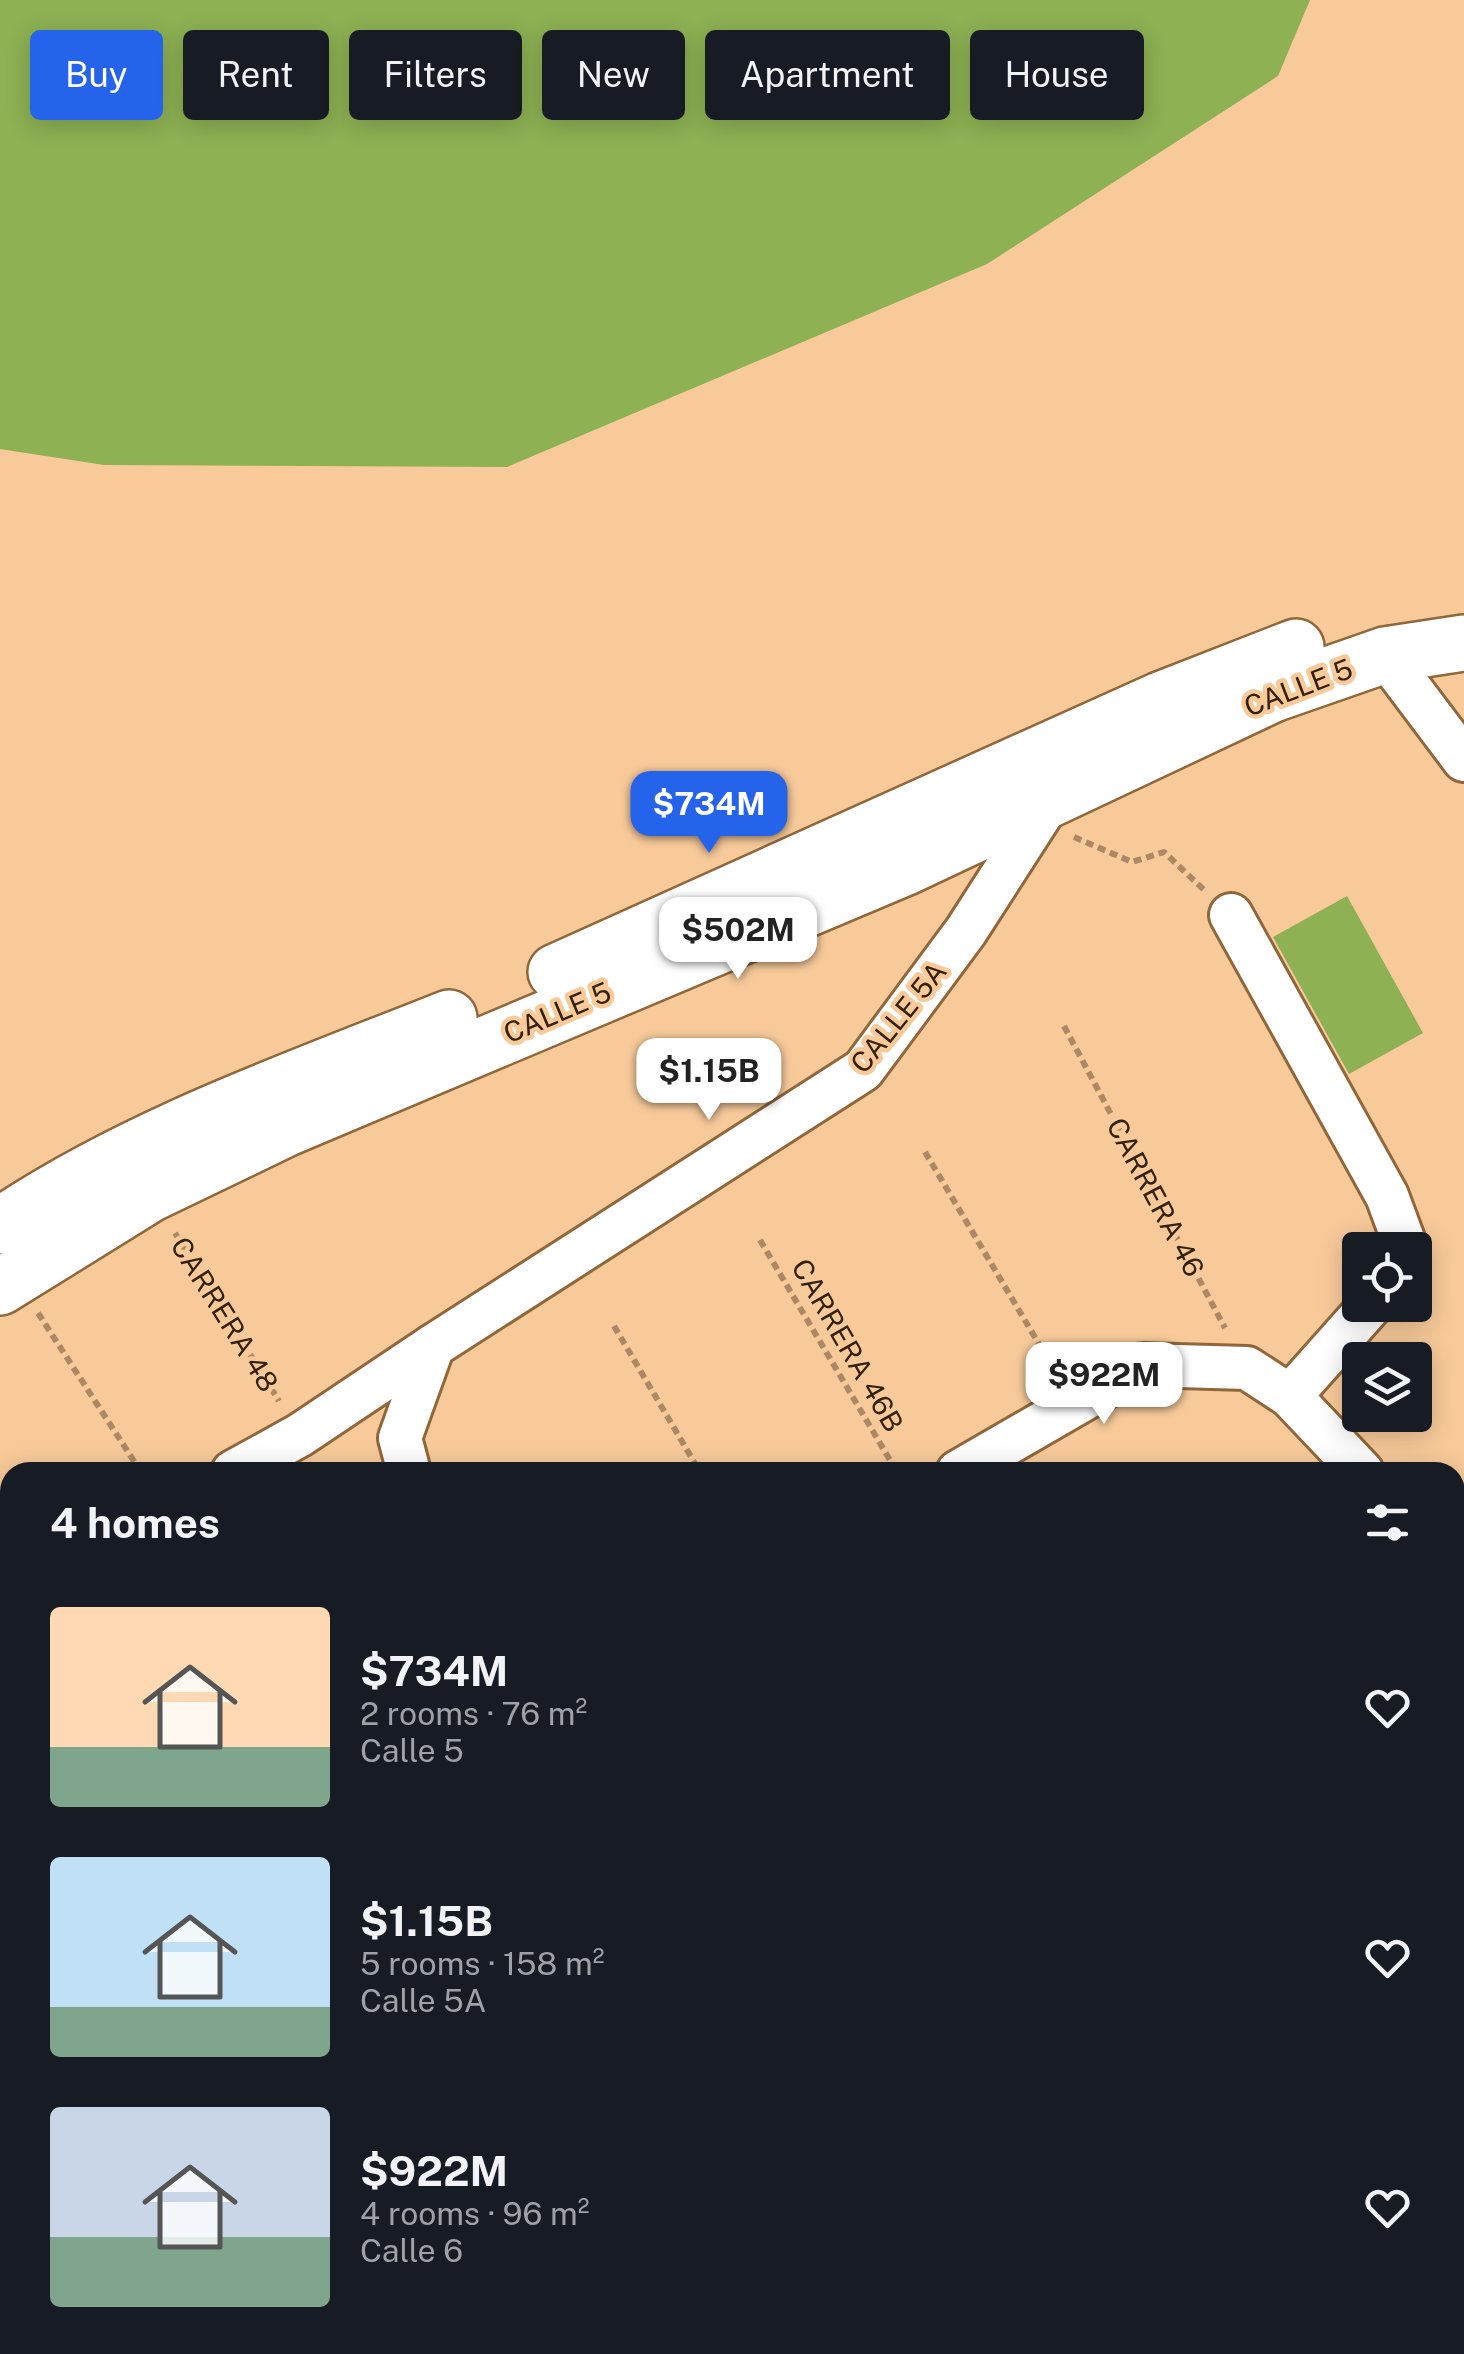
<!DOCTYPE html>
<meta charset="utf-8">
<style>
:root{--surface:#171b24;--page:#242831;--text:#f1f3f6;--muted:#9ea1a6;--accent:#2563eb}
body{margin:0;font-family:"Public Sans",sans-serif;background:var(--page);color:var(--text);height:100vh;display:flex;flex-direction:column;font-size:38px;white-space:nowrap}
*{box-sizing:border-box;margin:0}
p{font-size:32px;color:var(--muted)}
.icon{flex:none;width:55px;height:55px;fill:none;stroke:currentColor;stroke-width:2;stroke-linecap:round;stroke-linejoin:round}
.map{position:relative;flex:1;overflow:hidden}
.sheet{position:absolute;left:0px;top:1462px;width:1465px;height:892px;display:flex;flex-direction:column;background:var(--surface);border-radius:30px 30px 0 0;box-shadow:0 5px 25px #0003}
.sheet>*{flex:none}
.guide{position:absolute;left:30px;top:30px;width:1405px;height:90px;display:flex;gap:20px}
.controls{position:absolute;left:1342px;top:1232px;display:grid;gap:20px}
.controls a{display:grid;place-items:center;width:90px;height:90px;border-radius:10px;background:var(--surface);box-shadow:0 5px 25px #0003;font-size:50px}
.price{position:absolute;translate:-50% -85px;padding:0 22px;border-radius:20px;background:#fff;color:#222;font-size:32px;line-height:65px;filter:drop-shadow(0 2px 5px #0008)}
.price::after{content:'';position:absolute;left:50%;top:60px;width:30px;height:22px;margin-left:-15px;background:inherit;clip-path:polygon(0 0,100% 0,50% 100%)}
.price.active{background:var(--accent);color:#fff}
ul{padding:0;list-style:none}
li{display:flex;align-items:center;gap:30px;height:250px;padding:0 50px}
li span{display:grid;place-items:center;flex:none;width:280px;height:200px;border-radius:10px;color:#555}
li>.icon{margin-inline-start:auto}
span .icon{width:120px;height:120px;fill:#fffc;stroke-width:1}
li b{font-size:42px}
h2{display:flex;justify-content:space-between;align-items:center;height:120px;padding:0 50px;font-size:42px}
.pill{padding:0 35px;border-radius:10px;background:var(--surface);box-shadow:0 5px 25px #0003;font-size:35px;line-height:90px}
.pill.active{background:var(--accent);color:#fff}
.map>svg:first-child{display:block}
</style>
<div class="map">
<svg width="1464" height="2354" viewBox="0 0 1464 2354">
<rect width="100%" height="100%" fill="#f8ca9a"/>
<g fill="#8db153">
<polygon points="0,0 1310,0 1278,76 987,264 507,467 104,465 0,449"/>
<polygon points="1347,896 1423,1033 1349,1074 1273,937"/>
</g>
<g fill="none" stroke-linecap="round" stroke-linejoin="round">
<g stroke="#90673a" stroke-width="48">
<g id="minor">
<polyline points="1385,655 1464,760"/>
<polyline points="1231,915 1387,1196 1407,1250"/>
<polyline points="1290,1396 1371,1305"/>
<polyline points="233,1472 300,1435 433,1346"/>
<polyline points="409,1472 400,1438 433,1346 863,1070 966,931 1054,794"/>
<polyline points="958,1472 1143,1365 1247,1368 1290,1396 1362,1472"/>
<polyline points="1455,1550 1464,1557"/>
<polyline points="0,1622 10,1615"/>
<polyline points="1455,1756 1464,1763"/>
<polyline points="1455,1975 1464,1963"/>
<polyline points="0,2296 10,2311"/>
<polyline points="1455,2344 1462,2354"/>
<polyline points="33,2345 39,2354"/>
<polyline points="964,2345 972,2354"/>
<polyline points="1194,2345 1201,2354"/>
<polyline points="1135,2354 1148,2345"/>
</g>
</g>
<g stroke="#90673a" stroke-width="60">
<g id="major">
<polyline points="556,972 1160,700 1296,647"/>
<path d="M 0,1226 C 132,1136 301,1077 449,1018"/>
<polyline points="0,1287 150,1194 287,1128 906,867 1273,694 1385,655 1464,643"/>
</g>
</g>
<g stroke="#ac8964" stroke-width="6" stroke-dasharray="8 5" stroke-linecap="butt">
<polyline points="1074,837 1132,862 1164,852 1204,890"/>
<polyline points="1064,1026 1225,1328"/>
<polyline points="925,1152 1055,1371"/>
<polyline points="175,1233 279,1401"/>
<polyline points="760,1240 897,1472"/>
<polyline points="38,1313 141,1472"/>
<polyline points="614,1326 700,1472"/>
<polyline points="0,1545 10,1560"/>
<polyline points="0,1743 10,1758"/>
<polyline points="369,2345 374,2354"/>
<polyline points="835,2345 840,2354"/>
<polyline points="169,2354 185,2345"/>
<polyline points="510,2354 523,2345"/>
</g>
<use href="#minor" stroke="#fff" stroke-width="42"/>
<use href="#major" stroke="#fff" stroke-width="55"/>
</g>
<g text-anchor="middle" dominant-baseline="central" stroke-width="9" stroke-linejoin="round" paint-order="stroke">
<g font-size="28" fill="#33210e" stroke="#f8ca9a">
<text transform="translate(1298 687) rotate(-21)">CALLE 5</text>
<text transform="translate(557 1012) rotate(-23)">CALLE 5</text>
<text transform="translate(898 1017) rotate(-51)">CALLE 5A</text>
<text transform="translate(1156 1197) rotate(62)">CARRERA 46</text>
<text transform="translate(225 1314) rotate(58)">CARRERA 48</text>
<text transform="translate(848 1345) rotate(60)">CARRERA 46B</text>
</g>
</g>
</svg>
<div class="controls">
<a><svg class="icon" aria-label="locate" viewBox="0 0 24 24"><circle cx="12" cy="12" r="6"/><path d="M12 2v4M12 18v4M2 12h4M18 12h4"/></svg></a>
<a><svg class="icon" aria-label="layers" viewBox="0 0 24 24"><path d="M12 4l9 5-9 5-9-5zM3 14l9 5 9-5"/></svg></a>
</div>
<b class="price active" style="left:709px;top:856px">$734M</b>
<b class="price" style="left:738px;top:982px">$502M</b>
<b class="price" style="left:709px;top:1123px">$1.15B</b>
<b class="price" style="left:1104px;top:1427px">$922M</b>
<div class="guide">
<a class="pill active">Buy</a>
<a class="pill">Rent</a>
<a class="pill">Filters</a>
<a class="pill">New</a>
<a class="pill">Apartment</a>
<a class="pill">House</a>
</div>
<section class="sheet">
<h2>4 homes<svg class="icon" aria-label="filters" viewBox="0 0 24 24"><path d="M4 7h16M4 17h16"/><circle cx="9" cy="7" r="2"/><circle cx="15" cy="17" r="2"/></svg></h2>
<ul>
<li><span style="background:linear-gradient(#ffd9b3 70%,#7fa58c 0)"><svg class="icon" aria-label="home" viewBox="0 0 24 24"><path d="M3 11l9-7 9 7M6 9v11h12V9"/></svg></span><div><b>$734M</b><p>2 rooms · 76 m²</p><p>Calle 5</p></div><svg class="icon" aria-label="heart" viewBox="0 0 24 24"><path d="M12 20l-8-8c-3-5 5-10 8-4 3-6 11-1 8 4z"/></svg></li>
<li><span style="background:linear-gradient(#bfe0f5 75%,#7fa58c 0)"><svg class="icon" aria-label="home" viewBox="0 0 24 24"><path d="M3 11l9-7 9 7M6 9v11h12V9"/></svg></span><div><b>$1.15B</b><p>5 rooms · 158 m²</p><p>Calle 5A</p></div><svg class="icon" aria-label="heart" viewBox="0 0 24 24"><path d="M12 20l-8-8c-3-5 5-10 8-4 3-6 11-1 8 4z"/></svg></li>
<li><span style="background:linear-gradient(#c9d6e8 65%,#7fa58c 0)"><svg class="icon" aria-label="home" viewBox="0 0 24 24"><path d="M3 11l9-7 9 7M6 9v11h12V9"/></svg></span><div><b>$922M</b><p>4 rooms · 96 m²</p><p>Calle 6</p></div><svg class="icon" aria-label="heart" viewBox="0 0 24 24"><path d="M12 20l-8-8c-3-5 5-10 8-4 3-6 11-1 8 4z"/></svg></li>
</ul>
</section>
</div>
